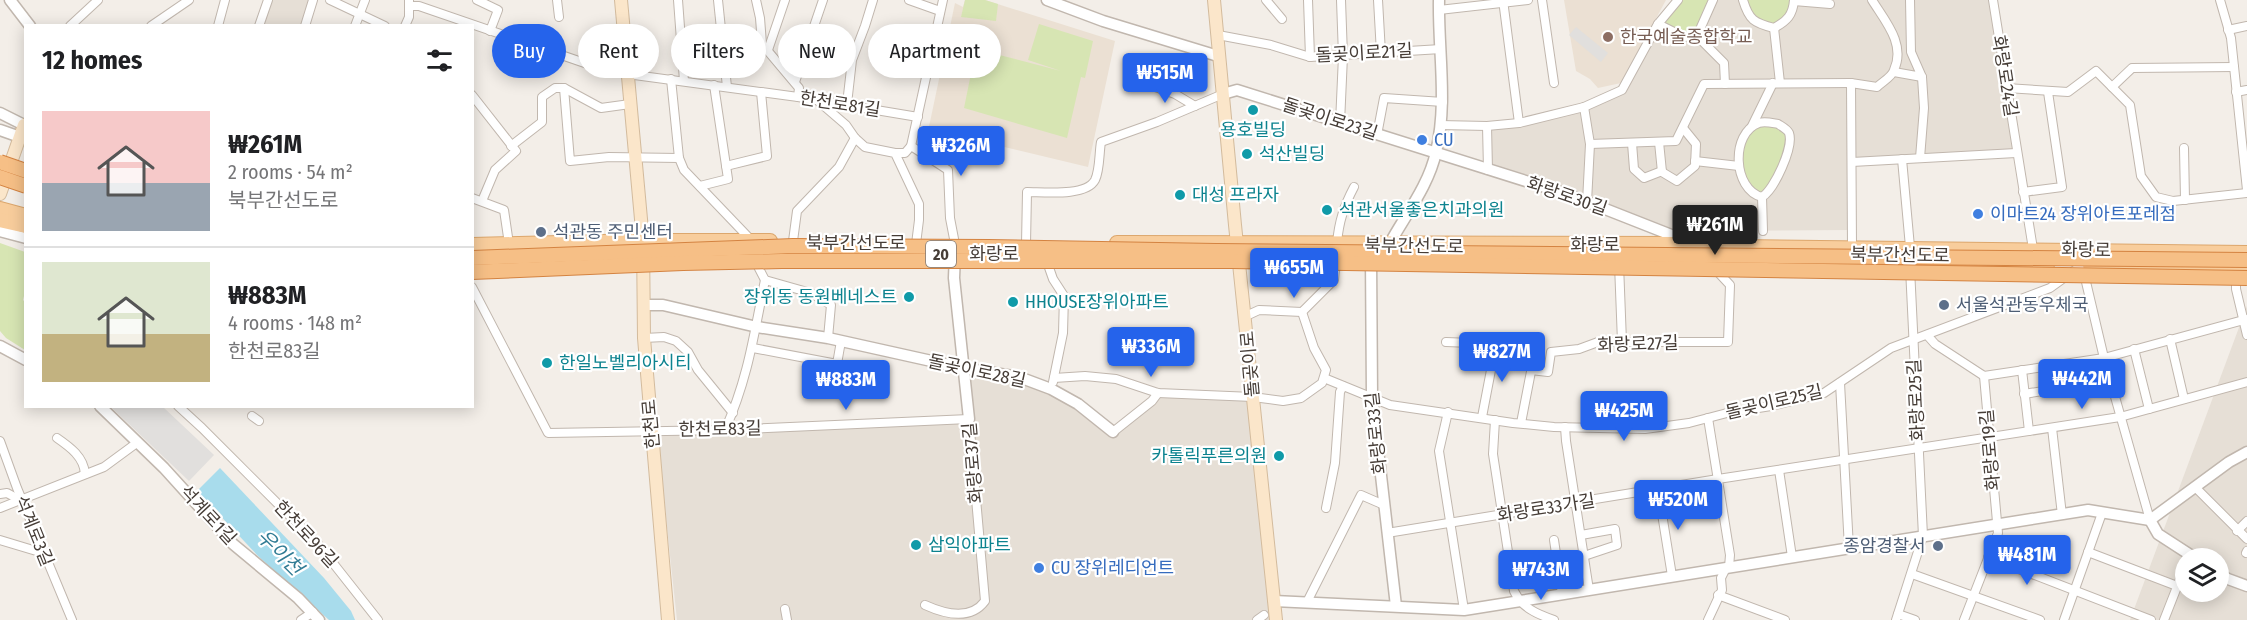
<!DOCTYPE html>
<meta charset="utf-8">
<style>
:root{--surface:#fff;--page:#f2f2f2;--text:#202124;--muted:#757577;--line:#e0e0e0;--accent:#2563eb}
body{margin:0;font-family:"Fira Sans Condensed","Noto Sans KR",sans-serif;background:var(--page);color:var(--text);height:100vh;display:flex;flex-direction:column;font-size:22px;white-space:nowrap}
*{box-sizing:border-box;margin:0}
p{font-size:20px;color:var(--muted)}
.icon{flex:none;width:33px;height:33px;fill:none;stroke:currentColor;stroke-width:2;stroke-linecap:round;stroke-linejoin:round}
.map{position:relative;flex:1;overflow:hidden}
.drawer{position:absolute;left:24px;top:24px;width:450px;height:384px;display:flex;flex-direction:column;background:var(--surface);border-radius:0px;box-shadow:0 3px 15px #0003}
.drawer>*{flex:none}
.top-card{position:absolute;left:492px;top:24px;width:570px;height:54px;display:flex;gap:12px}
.tools{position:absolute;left:2175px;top:548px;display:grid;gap:12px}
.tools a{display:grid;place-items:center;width:54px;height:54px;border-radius:50%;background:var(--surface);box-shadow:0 3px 15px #0003;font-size:30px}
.price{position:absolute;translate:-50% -51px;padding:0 14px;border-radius:6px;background:var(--accent);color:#fff;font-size:20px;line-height:39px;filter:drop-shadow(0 2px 3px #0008)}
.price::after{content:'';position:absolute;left:50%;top:36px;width:18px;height:14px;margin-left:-9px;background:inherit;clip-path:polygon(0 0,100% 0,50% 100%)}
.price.on{background:#222;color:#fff}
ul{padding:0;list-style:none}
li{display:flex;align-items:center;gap:18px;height:150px;padding:0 18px}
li+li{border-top:2px solid var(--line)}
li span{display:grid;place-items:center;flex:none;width:168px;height:120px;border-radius:0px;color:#555}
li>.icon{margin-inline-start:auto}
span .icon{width:72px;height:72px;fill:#fffc;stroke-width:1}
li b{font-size:26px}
h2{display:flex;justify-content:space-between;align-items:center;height:72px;padding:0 18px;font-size:26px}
.pill{padding:0 21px;border-radius:27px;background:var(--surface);box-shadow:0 3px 15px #0003;font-size:21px;line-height:54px}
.pill.on{background:var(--accent);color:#fff}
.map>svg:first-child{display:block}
</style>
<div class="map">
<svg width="2247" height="620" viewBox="0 0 2247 620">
<rect width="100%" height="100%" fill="#f3eee8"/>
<g fill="#e6dfd6" fill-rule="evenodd">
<polygon points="268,0 311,0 302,25 259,26"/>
<polygon points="1677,0 1869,0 1887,30 1896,48 1892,70 1875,84 1849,80 1849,230 1674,231 1488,170 1487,129 1624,93 1669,10"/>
<polygon points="1872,0 1993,0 2016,153 1852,162 1851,83 1877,87 1894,72 1899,49"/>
<path d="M 2247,306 L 2247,620 L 2130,620 ZM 2186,558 L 2218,558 L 2218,591 L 2186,591 Z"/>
<polygon points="966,371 1031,384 1058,396 1114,437 1161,397 1249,400 1271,620 677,620 657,435 972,422"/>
</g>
<g fill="#ebe0d3">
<polygon points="965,0 985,0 1115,41 1088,167 971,139 956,150 926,141 955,3 963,7"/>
<polygon points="1564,0 1666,0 1621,83 1598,88 1590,79 1576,71"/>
</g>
<g fill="#d7e5b3">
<polygon points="965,0 985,0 998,4 996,21 961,17"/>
<polygon points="1678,0 1713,0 1697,36 1684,37 1658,24"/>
<polygon points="1743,0 1794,0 1793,11 1774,28 1760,25"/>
<polygon points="1039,24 1093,41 1085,78 1081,77 1067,138 964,108 976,49 1061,71 1028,60"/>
<path d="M 1773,123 L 1789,133 C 1783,162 1781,177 1759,197 L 1743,179 L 1740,150 L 1755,125 Z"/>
<polygon points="0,243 25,252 25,292 23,300 25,302 25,350 6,338 0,331"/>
</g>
<g fill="#e1dfdd">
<polygon points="1576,27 1608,53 1601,62 1569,35"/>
<polygon points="111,407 163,407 214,455 189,481"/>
</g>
<polygon fill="#a8dcec" points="220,468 324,578 351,611 355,620 329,620 258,556 197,491"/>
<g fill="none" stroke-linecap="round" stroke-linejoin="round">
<g stroke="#c1b7ae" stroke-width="10">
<g id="minor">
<polyline points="330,0 385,26"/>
<polyline points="477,0 498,10 490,31"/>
<polyline points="557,0 559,17"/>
<polyline points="678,0 684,81"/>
<polyline points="718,0 727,87"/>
<polyline points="756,0 760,18 762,44 799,88 798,97"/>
<polyline points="909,0 940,11"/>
<polyline points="1266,0 1282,19"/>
<polyline points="1308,0 1310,57"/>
<polyline points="1378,0 1381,53"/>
<polyline points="1503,0 1519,123"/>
<polyline points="1542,0 1554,83"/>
<polyline points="1713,0 1697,36 1724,63 1725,84"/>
<path d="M 1743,0 C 1749,20 1754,23 1774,28 C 1787,21 1793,15 1794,0"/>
<polyline points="1993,0 2033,249"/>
<polyline points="2220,0 2231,38 2247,190"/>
<polyline points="1794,1 1830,4"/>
<polyline points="410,6 419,6 602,69 627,74 798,97 918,117"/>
<polyline points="1439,10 1528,0"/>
<polyline points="1658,24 1684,37 1697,36"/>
<polyline points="70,26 98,0"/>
<polyline points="151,26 189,0"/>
<polyline points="218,26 225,0"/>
<polyline points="259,26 268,0"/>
<polyline points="305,26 313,0"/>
<polyline points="355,26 365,0"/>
<polyline points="405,26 409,17 409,0"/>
<polyline points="1774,28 1780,83"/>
<polyline points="2228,30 2247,26"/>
<polyline points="1218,35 1271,45 1310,57 1441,49"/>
<polyline points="768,50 785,0"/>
<polyline points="1894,72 1922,77 1911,52 1910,0"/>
<polyline points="671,79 679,158"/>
<polyline points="795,82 823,0"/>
<polyline points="1144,83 1175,94 1195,106"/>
<polyline points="2112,87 2132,68 2234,67"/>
<polyline points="564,88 570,161 609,157 679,158 684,170 752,241"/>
<polyline points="2006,88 2068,92 2096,71 2130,105 2141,176 2156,197 2173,201 2247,193"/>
<polyline points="2236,92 2247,90"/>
<polyline points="472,95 516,151 495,170 482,201"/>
<polyline points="817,100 846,125 855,138 865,147 895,153 919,204 919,220 916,244"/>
<polyline points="847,104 852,60 865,26 873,0"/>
<polyline points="1584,107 1590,144 1587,202"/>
<polyline points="1340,123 1343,56 1341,0"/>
<polyline points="1440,125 1487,126 1519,123 1584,107 1622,90 1658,24 1678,0"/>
<polyline points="1487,126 1488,170"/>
<polyline points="1752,126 1773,83"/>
<polyline points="1377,135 1384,98 1443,102"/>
<polyline points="1659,142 1662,172 1677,181 1695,166 1696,144 1683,128"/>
<polyline points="1632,143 1634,169 1644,178 1662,171"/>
<polyline points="1590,144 1676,141 1704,84 1851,83"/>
<polyline points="511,146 542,122 542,97 555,88 564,88 601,108 630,104"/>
<polyline points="911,146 948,170 950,218 955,244"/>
<polyline points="2184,148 2185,200"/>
<polyline points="895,153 905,153 911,146 943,0"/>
<polyline points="1920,158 1924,108 1922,77"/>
<polyline points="1902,159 1910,247"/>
<polyline points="1695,161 1739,166"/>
<polyline points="1852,162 2016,153"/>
<polyline points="726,166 767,156 761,92"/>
<polyline points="700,186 728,179 714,85"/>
<polyline points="2023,192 2062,187 2048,92"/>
<path d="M 1762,197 C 1774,190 1794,147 1789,133 C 1787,129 1781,126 1778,124 C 1772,123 1765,121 1759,123 C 1730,133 1733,190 1762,197 L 1763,231"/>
<polyline points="472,198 504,210 509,244"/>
<polyline points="793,241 797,211 839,167 855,138"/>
<path d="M 1337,243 C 1339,221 1344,206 1354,187"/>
<path d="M 1026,244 L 1027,192 C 1043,192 1086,197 1095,180 C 1100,170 1099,153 1101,142 L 1157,122 L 1223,94"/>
<path d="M 1852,247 L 1851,83 L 1877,87 C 1882,82 1892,77 1894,70 C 1906,44 1885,21 1872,0"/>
<polyline points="752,255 765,280 811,293 831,305 828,338"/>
<polyline points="1046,259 1053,279 1064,296 1063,333 1053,382"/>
<polyline points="1619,264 1622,342"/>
<polyline points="2236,274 2236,289 2247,335"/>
<path d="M 472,287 L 548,433 L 725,430 L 969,419 L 985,601 C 971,620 947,615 925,605"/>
<polyline points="1246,316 1259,310 1302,312 1334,280 1336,259"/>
<polyline points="1927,335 1935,344 1984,376 2104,358 2247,319"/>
<polyline points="644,338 664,337 676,341 688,352 698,370 733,413"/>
<polyline points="2170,339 2184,399"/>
<polyline points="1446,342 1496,344 1535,351 1521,423"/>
<polyline points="753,348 837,364 841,341"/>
<polyline points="2134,349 2149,409"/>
<polyline points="1531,370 1548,372 1551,352 1579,349 1598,342 1728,342 1730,285 1716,270"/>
<polyline points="2022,370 2029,431"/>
<polyline points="1054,378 1085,376 1116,379 1158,393 1253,397 1283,401 1301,398 1322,383 1326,370 1314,348 1302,312"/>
<polyline points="1324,378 1390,405 1513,423 1554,427 1645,429 1689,423 1727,413 1771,406 1824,393 1891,348 2050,288 2082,265 2104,358 2150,520"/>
<polyline points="1840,383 1849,548"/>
<polyline points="2024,394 2110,380"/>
<polyline points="178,406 202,428 318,544 378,620"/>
<polyline points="1448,412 1439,451 1464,610"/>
<polyline points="252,416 259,421"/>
<polyline points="1482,417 1496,344"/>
<polyline points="1708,418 1730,555 1729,567"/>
<path d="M 1495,420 L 1493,454 L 1514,591 C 1522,608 1537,614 1554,620"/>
<polyline points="1565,427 1566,441 1589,590"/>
<polyline points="2052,428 2062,515"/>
<path d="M 725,430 C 748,379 754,334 765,280"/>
<polyline points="1113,432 1152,401 1158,393"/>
<path d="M 57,438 C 70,447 84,457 85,474"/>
<polyline points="0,441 17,488 72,620"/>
<polyline points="1779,470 1792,557"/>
<polyline points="2195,487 2247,539"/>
<polyline points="1658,489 1672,576"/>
<polyline points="0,494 7,493 22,501"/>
<polyline points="0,508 104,467 138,442"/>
<polyline points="1326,508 1335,463 1340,392 1343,386"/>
<polyline points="2237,531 2247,521"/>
<polyline points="1387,533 1718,479 2120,417 2247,382"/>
<polyline points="1581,535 1615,529 1617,545 1584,556"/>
<polyline points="0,540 43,553"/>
<polyline points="1554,540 1562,594"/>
<polyline points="2088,552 2177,586"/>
<polyline points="2246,553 2247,551"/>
<polyline points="1988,557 2151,620"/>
<polyline points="1912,574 2040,620"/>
<polyline points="1718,595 1785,620"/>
<polyline points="1307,602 1361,495 1384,505"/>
<polyline points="785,609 787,620"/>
<polyline points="1898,614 1915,620"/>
<polyline points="301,620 313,612"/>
<polyline points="1257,620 1264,615"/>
<polyline points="1708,620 1722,590 1721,578 1726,568"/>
<polyline points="1896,620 1923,536 1910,268"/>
<polyline points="1964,620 1998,533 1984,376"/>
<polyline points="2064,620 2102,513"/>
<polyline points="2164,620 2186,564"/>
</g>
</g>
<g stroke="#c1b7ae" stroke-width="13">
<g id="tertiary">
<polyline points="10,0 30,26"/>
<polyline points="1047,0 1103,21 1218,56"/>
<polyline points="1223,94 1237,90 1567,194 1689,242"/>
<polyline points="0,113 26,126"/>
<polyline points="0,130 20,137"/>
<polyline points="0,231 26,238"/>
<path d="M 1390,243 C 1406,214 1429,185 1436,152 C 1448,102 1438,51 1439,0"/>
<polyline points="955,254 954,278 969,419"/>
<polyline points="1371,258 1372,397 1396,606"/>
<polyline points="644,305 663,305 757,327 828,338 963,368 1019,377 1051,389 1078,404 1113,432"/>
<polyline points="0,346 26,360"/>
<polyline points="100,406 164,468 233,544 298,598 319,620"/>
<polyline points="2150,520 2158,534 2195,558"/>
<polyline points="2218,573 2228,579 2247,586"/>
<polyline points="1274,601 1464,610 2088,510 2150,520 2229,462 2247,452"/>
</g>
</g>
<g stroke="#d3bb9d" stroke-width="14">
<g id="secondary">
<polyline points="621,0 643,241 644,338 668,620"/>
<polyline points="1214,0 1235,225 1276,620"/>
<polyline points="0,194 24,125"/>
</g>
</g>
<g stroke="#dca76d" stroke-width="16">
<g id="primary">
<polyline points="0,209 26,216"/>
<polyline points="0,220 26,226"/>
<polyline points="1117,243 1695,244 1740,247 2247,253"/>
<polyline points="472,245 643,241 770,241"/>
<polyline points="837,254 1006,254"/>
<polyline points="1712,263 2047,265"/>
<polyline points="2090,265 2206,268 2247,271"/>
</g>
</g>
<use href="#minor" stroke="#fff" stroke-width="8"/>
<use href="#tertiary" stroke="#fff" stroke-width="10"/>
<use href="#secondary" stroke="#fbe6ca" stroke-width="12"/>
<use href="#primary" stroke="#f8cd9c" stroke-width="14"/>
<g stroke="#d48341" stroke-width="16" stroke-linecap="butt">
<g id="trunk-bridge">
<polyline points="0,162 26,171"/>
<polyline points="0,177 26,186"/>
<polyline points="472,258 793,246 988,247 1216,251 2247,260"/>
<polyline points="472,272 683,263 782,261 1232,261 2247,278"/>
</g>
</g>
<use href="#trunk-bridge" stroke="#f6bf86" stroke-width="14"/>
</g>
<circle fill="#8d6e63" stroke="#fff" stroke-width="2" cx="1608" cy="37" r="6"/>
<g fill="#0f9aa8" stroke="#fff" stroke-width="2">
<circle cx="1253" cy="110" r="6"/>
<circle cx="1247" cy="154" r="6"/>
<circle cx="1180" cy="195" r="6"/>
<circle cx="1327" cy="210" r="6"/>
<circle cx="909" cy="297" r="6"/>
<circle cx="1013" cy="302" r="6"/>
<circle cx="547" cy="363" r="6"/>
<circle cx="1279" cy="456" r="6"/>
<circle cx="916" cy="545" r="6"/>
</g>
<g fill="#3f7fe0" stroke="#fff" stroke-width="2">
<circle cx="1422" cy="140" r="6"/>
<circle cx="1978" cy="214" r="6"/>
<circle cx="1039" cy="568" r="6"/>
</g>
<g fill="#5c6f8a" stroke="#fff" stroke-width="2">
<circle cx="541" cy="232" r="6"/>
<circle cx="1944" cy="305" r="6"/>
<circle cx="1938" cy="546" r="6"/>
</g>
<g text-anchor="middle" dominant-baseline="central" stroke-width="4.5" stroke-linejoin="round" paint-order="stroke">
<rect fill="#fff" stroke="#7e7773" stroke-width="1.5" x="926" y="241" width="30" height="26" rx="4.5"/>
<g font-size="16" font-weight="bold" fill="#463d37">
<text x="941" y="254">20</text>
</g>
<g font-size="18" fill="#785e54" stroke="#fff" text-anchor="start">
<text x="1620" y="37">한국예술종합학교</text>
</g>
<g font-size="18" fill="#463d37" stroke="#fff">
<text transform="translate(1364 53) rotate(-3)">돌곶이로21길</text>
<text transform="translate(2005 76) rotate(81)">화랑로24길</text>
<text transform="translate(840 104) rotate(9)">한천로81길</text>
<text transform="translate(1330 119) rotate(18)">돌곶이로23길</text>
<text transform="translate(1567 196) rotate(19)">화랑로30길</text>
<text x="856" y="243">북부간선도로</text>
<text x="1595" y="245">화랑로</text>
<text transform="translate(1414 246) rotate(1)">북부간선도로</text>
<text transform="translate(2086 250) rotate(1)">화랑로</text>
<text x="994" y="254">화랑로</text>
<text transform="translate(1900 255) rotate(1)">북부간선도로</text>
<text transform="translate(1638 344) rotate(-2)">화랑로27길</text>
<text transform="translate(1250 364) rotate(-95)">돌곶이로</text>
<text transform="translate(977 371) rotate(12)">돌곶이로28길</text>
<text transform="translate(1916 400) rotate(-93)">화랑로25길</text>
<text transform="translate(1774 402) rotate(-13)">돌곶이로25길</text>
<text transform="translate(651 424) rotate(-95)">한천로</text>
<text transform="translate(720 429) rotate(-1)">한천로83길</text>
<text transform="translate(1376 433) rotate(-96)">화랑로33길</text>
<text transform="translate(1990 450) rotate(-95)">화랑로19길</text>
<text transform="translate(973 463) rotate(-95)">화랑로37길</text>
<text transform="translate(1546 508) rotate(-9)">화랑로33가길</text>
<text transform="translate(208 515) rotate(47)">석계로1길</text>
<text transform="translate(34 531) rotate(68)">석계로3길</text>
<text transform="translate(306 534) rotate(47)">한천로96길</text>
</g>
<g font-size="18" fill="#0d838f" stroke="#fff" text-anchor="start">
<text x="1253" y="130" text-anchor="middle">용호빌딩</text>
<text x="1259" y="154">석산빌딩</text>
<text x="1192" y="195">대성 프라자</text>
<text x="1339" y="210">석관서울좋은치과의원</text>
<text x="897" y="297" text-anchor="end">장위동 동원베네스트</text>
<text x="1025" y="302">HHOUSE장위아파트</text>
<text x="559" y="363">한일노벨리아시티</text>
<text x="1267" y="456" text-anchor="end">카톨릭푸른의원</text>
<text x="928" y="545">삼익아파트</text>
</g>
<g font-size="18" fill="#366cbe" stroke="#fff" text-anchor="start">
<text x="1434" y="140">CU</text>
<text x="1990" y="214">이마트24 장위아트포레점</text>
<text x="1051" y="568">CU 장위레디언트</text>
</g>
<g font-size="18" fill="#4e5e75" stroke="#fff" text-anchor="start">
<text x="553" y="232">석관동 주민센터</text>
<text x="1956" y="305">서울석관동우체국</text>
<text x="1926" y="546" text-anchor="end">종암경찰서</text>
</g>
<g font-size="20" font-style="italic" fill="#317c94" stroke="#fff">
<text transform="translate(280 552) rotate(45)">우이천</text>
</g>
</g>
</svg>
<div class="tools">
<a><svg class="icon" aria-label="layers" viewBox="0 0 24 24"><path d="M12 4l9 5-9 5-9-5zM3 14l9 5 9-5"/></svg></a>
</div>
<b class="price" style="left:1165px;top:104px">₩515M</b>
<b class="price" style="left:961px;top:177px">₩326M</b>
<b class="price on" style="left:1715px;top:256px">₩261M</b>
<b class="price" style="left:1294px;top:299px">₩655M</b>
<b class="price" style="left:1151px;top:378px">₩336M</b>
<b class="price" style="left:1502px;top:383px">₩827M</b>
<b class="price" style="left:2082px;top:410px">₩442M</b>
<b class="price" style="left:846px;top:411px">₩883M</b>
<b class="price" style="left:1624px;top:442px">₩425M</b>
<b class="price" style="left:1678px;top:531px">₩520M</b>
<b class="price" style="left:2027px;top:586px">₩481M</b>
<b class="price" style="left:1541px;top:601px">₩743M</b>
<div class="top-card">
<a class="pill on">Buy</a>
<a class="pill">Rent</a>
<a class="pill">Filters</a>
<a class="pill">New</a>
<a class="pill">Apartment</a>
</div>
<section class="drawer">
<h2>12 homes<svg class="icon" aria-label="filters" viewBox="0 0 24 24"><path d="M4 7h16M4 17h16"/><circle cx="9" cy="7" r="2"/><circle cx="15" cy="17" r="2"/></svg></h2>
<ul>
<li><span style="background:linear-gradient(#f6c9c9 60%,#9aa5b1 0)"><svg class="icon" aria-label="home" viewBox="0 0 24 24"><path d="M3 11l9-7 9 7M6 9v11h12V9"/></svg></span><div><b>₩261M</b><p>2 rooms · 54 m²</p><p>북부간선도로</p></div></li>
<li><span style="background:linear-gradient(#dfe7d0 60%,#c2b280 0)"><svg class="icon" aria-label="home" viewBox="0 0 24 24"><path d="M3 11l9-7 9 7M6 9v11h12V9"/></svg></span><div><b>₩883M</b><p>4 rooms · 148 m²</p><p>한천로83길</p></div></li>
</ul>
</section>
</div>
